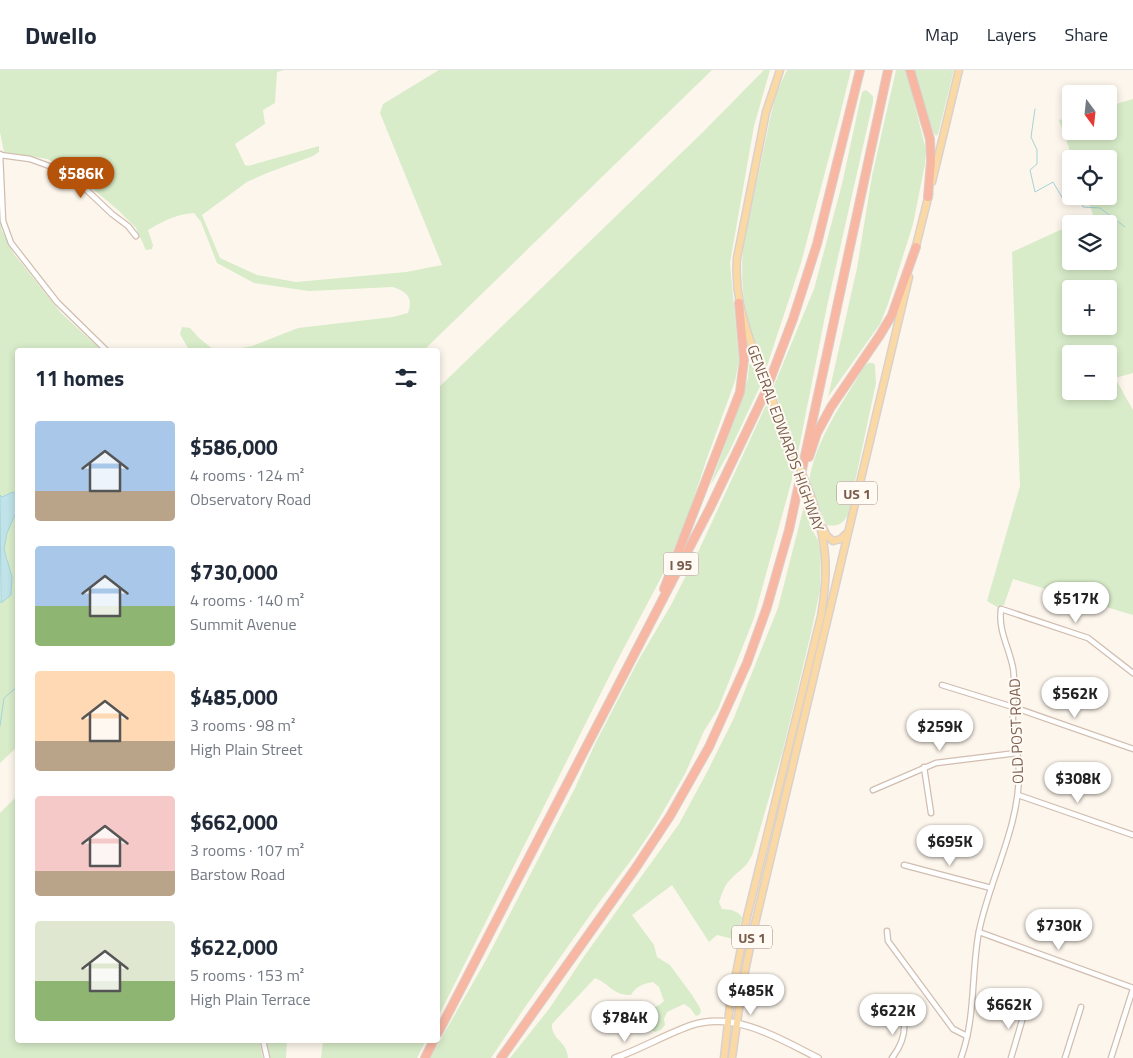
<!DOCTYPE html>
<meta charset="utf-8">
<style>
:root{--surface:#fff;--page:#f6f6f7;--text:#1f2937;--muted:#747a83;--line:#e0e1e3;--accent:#b45309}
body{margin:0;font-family:"Titillium Web",sans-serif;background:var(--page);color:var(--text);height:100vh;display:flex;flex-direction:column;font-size:19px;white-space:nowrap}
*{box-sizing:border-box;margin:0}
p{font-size:16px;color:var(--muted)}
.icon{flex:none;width:28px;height:28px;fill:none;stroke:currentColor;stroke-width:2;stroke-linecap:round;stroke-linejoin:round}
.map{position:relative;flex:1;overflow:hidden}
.sheet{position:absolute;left:15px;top:278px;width:425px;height:695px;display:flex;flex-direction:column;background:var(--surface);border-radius:5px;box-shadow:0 2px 8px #0003}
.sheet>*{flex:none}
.needle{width:32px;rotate:165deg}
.tools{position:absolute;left:1062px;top:15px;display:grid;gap:10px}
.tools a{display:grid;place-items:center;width:55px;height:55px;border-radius:5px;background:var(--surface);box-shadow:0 2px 8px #0003;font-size:25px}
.price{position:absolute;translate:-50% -42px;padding:0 11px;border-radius:18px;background:#fff;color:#222;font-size:16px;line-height:32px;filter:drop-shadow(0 1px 2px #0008)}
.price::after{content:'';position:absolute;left:50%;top:30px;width:15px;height:11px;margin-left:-8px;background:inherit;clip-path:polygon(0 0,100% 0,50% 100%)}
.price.on{background:var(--accent);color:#fff}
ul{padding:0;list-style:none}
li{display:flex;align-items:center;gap:15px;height:125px;padding:0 20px}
li span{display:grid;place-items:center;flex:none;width:140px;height:100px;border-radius:5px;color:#555}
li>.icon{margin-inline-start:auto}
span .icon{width:60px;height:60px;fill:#fffc;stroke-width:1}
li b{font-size:21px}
h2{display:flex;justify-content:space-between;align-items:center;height:60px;padding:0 20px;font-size:21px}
header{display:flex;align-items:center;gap:30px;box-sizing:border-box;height:70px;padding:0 25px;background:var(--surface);border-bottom:1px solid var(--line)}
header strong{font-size:24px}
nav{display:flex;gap:28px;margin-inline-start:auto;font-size:18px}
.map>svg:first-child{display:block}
</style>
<header>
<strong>Dwello</strong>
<nav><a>Map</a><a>Layers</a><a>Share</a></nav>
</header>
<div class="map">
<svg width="1133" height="988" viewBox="0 0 1133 988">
<rect width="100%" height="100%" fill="#fdf6ec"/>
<g fill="#d8ecc9" fill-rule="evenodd">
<path d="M 0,0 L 284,0 L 277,2 L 275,33 L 263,40 L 265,54 L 235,74 L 245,95 L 248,96 L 319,76 L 319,82 L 313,86 L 267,103 L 247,112 L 202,145 L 220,188 L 257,205 L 296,212 L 406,202 L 442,195 L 380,43 L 383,34 L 439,0 L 712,0 L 424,280 L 230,280 L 252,276 L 298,258 L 393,247 L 408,243 C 413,228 408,222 393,217 L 309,221 L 254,213 L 217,193 L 201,152 L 194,143 C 177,144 163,151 148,160 L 153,175 L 152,179 L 146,180 L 136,158 L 118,140 L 81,109 L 62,96 L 47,89 L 4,82 L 0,62 Z"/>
<polygon points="764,0 770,0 754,56 730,193 739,290 735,311 706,391 687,449 663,504 616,593 438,947 438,318 703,62"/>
<path d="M 787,0 L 851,0 L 838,53 L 801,193 L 766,299 C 744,262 740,218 743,177 L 771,44 L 777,21 Z"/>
<polygon points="896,0 906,0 926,80 925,94 913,154 888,234 880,254 828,327 857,198 872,106"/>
<polygon points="914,0 954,0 938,64 936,66 933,62"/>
<polygon points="866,20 873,26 873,32 827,236 798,383 773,318 814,219 842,114 860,31 862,22"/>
<path d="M 1133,29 L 1133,303 L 1115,308 L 1133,340 L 1133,545 L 1013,509 L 1004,535 L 997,537 L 987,531 L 1020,416 L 1012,182 L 1071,155 L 1071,191 L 1109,191 L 1109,154 L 1074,154 L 1093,145 L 1087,126 L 1109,126 L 1109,89 L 1073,89 L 1059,50 L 1071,47 L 1071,61 L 1109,61 L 1109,36 ZM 1071,219 L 1109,219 L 1109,256 L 1071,256 ZM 1071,284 L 1109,284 L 1109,321 L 1071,321 Z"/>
<polygon points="0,148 2,161 14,184 61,243 101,280 18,280 17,425 13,422 2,427 0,425"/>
<polygon points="182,257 190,258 199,268 214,280 189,280 180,264"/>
<polygon points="752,293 761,314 729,382 710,416 739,337 748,308 749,295"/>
<path d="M 868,293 L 873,293 L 875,295 L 876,313 L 848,445 C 843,454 837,457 826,455 L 809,411 C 815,376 834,345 853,315 C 858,308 861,299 868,293 Z"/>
<polygon points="767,333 794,402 754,548 718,639 704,661 685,704 654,757 635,785 598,834 525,937 491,988 430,988 486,890 575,718 595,674 638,591 671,535 699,480"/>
<path d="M 804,436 L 811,458 L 818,470 L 821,483 L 820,520 L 811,563 L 783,680 L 753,783 C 746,799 741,798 730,810 C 724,816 722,824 719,832 L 722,839 L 732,840 L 738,843 L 742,847 L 741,853 L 733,869 L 717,865 L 709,872 L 672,815 L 632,845 L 654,875 L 657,887 L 670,895 L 692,925 L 700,938 L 701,942 L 699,945 L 696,946 L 690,938 L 684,934 L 667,942 L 664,949 L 665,955 L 661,960 L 655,962 L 647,957 L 638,942 L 640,939 C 649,941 658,937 664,931 L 659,917 L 653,912 C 643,914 636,916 631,925 C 612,925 610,914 595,908 L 552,954 C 551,970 567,970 568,988 L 510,988 L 549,939 L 585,885 L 679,754 L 707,702 L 733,650 L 778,538 Z"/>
<polygon points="17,440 17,677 0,693 0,533 8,490 4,479 7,463"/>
<polygon points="17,726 18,970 259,970 263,988 0,988 0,743"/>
<polygon points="267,970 287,970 286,988 270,988"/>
<polygon points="323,970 426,970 417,988 321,988"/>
</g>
<polygon fill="#bfe3e8" stroke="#a5d3da" points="13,422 17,425 17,440 7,463 4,479 12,507 11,525 1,533 0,425 2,427"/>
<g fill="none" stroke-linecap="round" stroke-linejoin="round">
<g stroke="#a5d3da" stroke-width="1">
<polyline points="1035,39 1031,67 1037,80 1037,94 1030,100 1035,122 1053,112 1063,129 1071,126"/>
<polyline points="1080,126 1083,137 1100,138 1125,157"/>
<polyline points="0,656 4,628 18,616"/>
</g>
<g stroke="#d1beb0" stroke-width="7">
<g id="street">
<polyline points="0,84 3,151 11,173 57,232 106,280"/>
<polyline points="0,85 30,89 60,100 75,109 112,144 128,156 136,166"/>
<polyline points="942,615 1013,637 1133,679"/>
<polyline points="924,697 931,743"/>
<polyline points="873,720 936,693 1017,683"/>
<polyline points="1018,725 1133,765"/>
<polyline points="904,795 991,818"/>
<polyline points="887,861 888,871 953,959 967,966"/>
<polyline points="979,862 1133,918"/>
<polyline points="263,970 267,988"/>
<path d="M 892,988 C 902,975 907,962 903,946"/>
<path d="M 961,988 C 976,947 971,903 979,861 C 990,808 1019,758 1019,703 C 1019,687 1015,671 1013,655 C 1012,636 1016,616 1013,598 C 1009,577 998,561 1001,539 L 1088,568 L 1133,603"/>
<polyline points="1011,988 1026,937"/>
<polyline points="1065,988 1081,937"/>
<polyline points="1111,988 1133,919"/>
</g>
</g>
<g stroke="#d6c0b0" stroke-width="8">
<path id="secondary" d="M 615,988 C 641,979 666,964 692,955 C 736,941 780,969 818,988"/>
</g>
<g stroke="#dad1cd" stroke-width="9">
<g id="primary">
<polyline points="932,112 959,0"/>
<polyline points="915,180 929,124"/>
<path d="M 758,295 C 746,256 734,229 737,188 L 766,42 L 780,0"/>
<polyline points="776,339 790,373"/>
<polyline points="823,458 827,466 833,471 841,469 846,464"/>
<path d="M 724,988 L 730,935 L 747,847 L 821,546 C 829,500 827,473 812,429"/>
<polyline points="732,988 743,911 754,858 909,207"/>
</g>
</g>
<g stroke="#dad1cd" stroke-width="10">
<g id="highway">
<polyline points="910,0 930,69 931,91 928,127"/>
<polyline points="809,387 817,363 831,337 880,265 892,245 916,177"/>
<polyline points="664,519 740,322 744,290 739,233"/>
<polyline points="438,963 710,438 765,323 793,249 817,174 860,0"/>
<polyline points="425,988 434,970"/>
<polyline points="501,988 635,799 670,746 709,677 747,593 767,537 789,460 888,0"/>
</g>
</g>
<use href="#street" stroke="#fff" stroke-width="4.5"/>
<use href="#secondary" stroke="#fff" stroke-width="5.5"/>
<use href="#primary" stroke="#fbd9a5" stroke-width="6"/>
<use href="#highway" stroke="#f7b7a3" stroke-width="8"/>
<g stroke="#dad1cd" stroke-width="9" stroke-linecap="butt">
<g id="primary-bridge">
<polyline points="758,295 776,339"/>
<polyline points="790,373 812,429"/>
</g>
</g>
<use href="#primary-bridge" stroke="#fbd9a5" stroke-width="6"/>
</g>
<g text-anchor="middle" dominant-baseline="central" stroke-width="4" stroke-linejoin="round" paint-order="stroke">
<g fill="#fffaf3" stroke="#a28b7f" stroke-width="1">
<rect x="837" y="411.5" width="40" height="23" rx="4"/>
<rect x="663.5" y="482.5" width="35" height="23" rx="4"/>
<rect x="732" y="855.5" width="40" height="23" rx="4"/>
</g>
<g font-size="14" font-weight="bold" fill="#7a5c4d">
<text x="857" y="423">US 1</text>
<text x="681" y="494">I 95</text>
<text x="752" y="867">US 1</text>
</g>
<g font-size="15" fill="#7a5c4d" stroke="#fffaf3">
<text transform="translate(786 368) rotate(70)">GENERAL EDWARDS HIGHWAY</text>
<text transform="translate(1016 661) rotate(-92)">OLD POST ROAD</text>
</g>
</g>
</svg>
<div class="tools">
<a><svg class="needle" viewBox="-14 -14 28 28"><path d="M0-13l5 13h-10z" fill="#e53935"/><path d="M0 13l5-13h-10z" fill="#747a83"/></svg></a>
<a><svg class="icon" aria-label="locate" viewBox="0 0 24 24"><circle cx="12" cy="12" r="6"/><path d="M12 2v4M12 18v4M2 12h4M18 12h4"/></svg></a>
<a><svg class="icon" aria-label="layers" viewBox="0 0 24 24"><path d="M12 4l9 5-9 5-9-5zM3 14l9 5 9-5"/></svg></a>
<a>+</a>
<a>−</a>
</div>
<b class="price on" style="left:81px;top:129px">$586K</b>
<b class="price" style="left:1076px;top:554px">$517K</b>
<b class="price" style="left:1075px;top:649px">$562K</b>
<b class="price" style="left:940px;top:682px">$259K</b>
<b class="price" style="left:1078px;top:734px">$308K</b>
<b class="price" style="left:950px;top:797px">$695K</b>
<b class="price" style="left:1059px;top:881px">$730K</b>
<b class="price" style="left:751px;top:946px">$485K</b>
<b class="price" style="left:1009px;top:960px">$662K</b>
<b class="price" style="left:893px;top:966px">$622K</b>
<b class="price" style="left:625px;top:973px">$784K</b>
<section class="sheet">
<h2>11 homes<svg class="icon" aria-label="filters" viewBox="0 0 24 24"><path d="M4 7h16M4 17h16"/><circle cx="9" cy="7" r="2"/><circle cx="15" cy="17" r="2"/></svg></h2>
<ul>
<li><span style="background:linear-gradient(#a9c7e8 70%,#b9a48a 0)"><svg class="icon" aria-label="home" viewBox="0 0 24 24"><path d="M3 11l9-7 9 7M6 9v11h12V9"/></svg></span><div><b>$586,000</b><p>4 rooms · 124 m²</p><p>Observatory Road</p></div></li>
<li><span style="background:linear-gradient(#a9c7e8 60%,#8fb573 0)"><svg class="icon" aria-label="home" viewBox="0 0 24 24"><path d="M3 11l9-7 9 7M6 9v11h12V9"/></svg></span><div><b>$730,000</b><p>4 rooms · 140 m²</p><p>Summit Avenue</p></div></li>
<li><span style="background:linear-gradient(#ffd9b3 70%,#b9a48a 0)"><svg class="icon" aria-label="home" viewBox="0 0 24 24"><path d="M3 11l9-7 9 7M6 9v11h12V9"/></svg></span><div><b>$485,000</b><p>3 rooms · 98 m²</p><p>High Plain Street</p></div></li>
<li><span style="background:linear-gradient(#f6c9c9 75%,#b9a48a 0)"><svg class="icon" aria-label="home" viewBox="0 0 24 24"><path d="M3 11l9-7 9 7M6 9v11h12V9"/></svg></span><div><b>$662,000</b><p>3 rooms · 107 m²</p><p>Barstow Road</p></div></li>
<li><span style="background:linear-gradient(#dfe7d0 60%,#8fb573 0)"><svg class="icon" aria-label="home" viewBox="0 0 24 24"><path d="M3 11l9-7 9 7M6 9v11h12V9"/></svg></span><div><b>$622,000</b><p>5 rooms · 153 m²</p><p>High Plain Terrace</p></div></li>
</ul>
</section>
</div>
